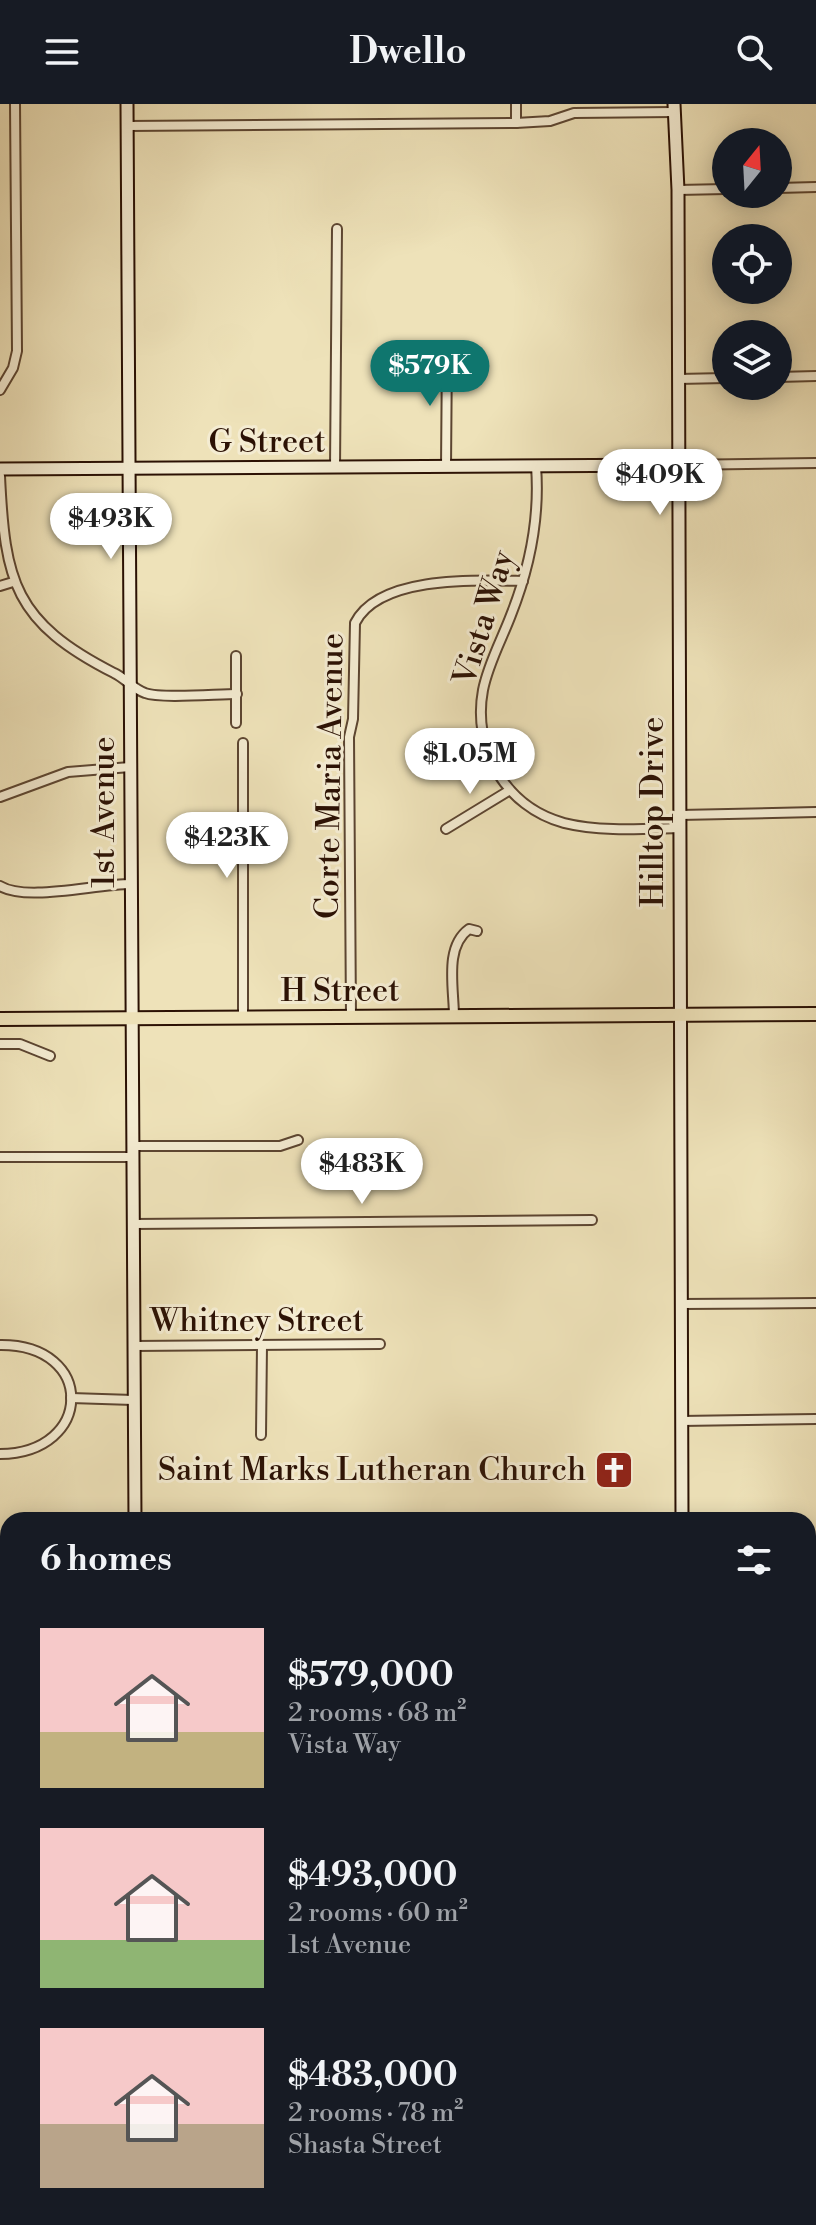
<!DOCTYPE html>
<meta charset="utf-8">
<style>
:root{--surface:#171b24;--page:#20242c;--text:#f1f3f6;--muted:#9ea1a6;--accent:#0f766e}
body{margin:0;font-family:"Libre Bodoni",serif;background:var(--page);color:var(--text);height:100vh;display:flex;flex-direction:column;font-size:30px;white-space:nowrap}
*{box-sizing:border-box;margin:0}
p{font-size:26px;color:var(--muted)}
.icon{flex:none;width:44px;height:44px;fill:none;stroke:currentColor;stroke-width:2;stroke-linecap:round;stroke-linejoin:round}
.map{position:relative;flex:1;overflow:hidden}
.sheet{position:absolute;left:0px;top:1408px;width:816px;height:714px;display:flex;flex-direction:column;background:var(--surface);border-radius:24px 24px 0 0;box-shadow:0 4px 20px #0003}
.sheet>*{flex:none}
.needle{width:52px;rotate:18deg}
.tools{position:absolute;left:712px;top:24px;display:grid;gap:16px}
.tools a{display:grid;place-items:center;width:80px;height:80px;border-radius:50%;background:var(--surface);box-shadow:0 4px 20px #0003;font-size:40px}
.price{position:absolute;translate:-50% -68px;padding:0 18px;border-radius:28px;background:#fff;color:#222;font-size:26px;line-height:52px;filter:drop-shadow(0 2px 4px #0008)}
.price::after{content:'';position:absolute;left:50%;top:48px;width:24px;height:18px;margin-left:-12px;background:inherit;clip-path:polygon(0 0,100% 0,50% 100%)}
.price.on{background:var(--accent);color:#fff}
ul{padding:0;list-style:none}
li{display:flex;align-items:center;gap:24px;height:200px;padding:0 40px}
li span{display:grid;place-items:center;flex:none;width:224px;height:160px;border-radius:0px;color:#555}
li>.icon{margin-inline-start:auto}
span .icon{width:96px;height:96px;fill:#fffc;stroke-width:1}
li b{font-size:34px}
h2{display:flex;justify-content:space-between;align-items:center;height:96px;padding:0 40px;font-size:34px}
header{display:flex;justify-content:space-between;align-items:center;height:104px;padding:0 40px;background:var(--surface);font-size:36px;font-weight:800}
.map>svg:first-child{display:block}
</style>
<header><svg class="icon" aria-label="menu" viewBox="0 0 24 24"><path d="M4 6h16M4 12h16M4 18h16"/></svg>Dwello<svg class="icon" aria-label="search" viewBox="0 0 24 24"><circle cx="10" cy="10" r="6"/><path d="M15 15l6 6"/></svg></header>
<div class="map">
<svg width="816" height="2121" viewBox="0 0 816 2121">
<rect width="100%" height="100%" fill="#eee2b9"/>
<filter id="stains"><feTurbulence type="fractalNoise" baseFrequency=".0025" numOctaves="4"/><feColorMatrix values="0 0 0 0 .2 0 0 0 0 .09 0 0 0 0 .02 0 0 0 .5 -.17"/></filter>
<radialGradient id="worn" r=".72"><stop offset=".6" stop-color="#630" stop-opacity="0"/><stop offset="1" stop-color="#630" stop-opacity=".3"/></radialGradient>
<g fill="none" stroke-linecap="round" stroke-linejoin="round">
<g stroke="#5c4531" stroke-width="12">
<g id="street">
<polyline points="516,19 516,0"/>
<polyline points="127,22 516,19 550,17 574,9 674,8"/>
<polyline points="778,84 816,83"/>
<polyline points="678,86 726,85"/>
<polyline points="778,273 816,272"/>
<polyline points="678,275 726,274"/>
<polyline points="0,286 13,264 17,247 15,0"/>
<polyline points="678,361 816,359"/>
<path d="M 536,362 C 540,414 530,463 511,511 C 502,535 488,560 483,586 C 472,644 505,703 564,719 C 600,728 642,725 679,724"/>
<polyline points="446,363 447,245"/>
<polyline points="335,364 337,125"/>
<path d="M 0,372 C 5,478 14,518 114,569 C 125,574 133,585 145,589 C 161,595 216,590 237,590"/>
<polyline points="0,482 13,478"/>
<polyline points="236,619 236,552"/>
<polyline points="243,639 243,913"/>
<polyline points="0,693 68,668 130,663"/>
<polyline points="680,711 816,708"/>
<polyline points="446,725 510,686"/>
<path d="M 0,782 C 26,798 95,780 131,780"/>
<path d="M 351,912 L 349,633 L 353,615 L 355,519 C 379,471 478,476 523,477"/>
<path d="M 454,913 C 454,884 444,843 469,825 L 477,827"/>
<polyline points="0,940 20,940 50,952"/>
<polyline points="133,1042 280,1042 298,1036"/>
<polyline points="0,1053 133,1053"/>
<polyline points="133,1120 592,1116"/>
<polyline points="680,1200 816,1199"/>
<path d="M 0,1241 C 96,1240 94,1349 0,1350"/>
<polyline points="134,1242 380,1240"/>
<polyline points="71,1294 133,1296"/>
<polyline points="681,1317 816,1315"/>
<polyline points="261,1331 262,1241"/>
<polyline points="0,1573 8,1573"/>
<polyline points="0,1677 8,1677"/>
<polyline points="0,1782 8,1781"/>
<polyline points="808,1795 816,1765"/>
<polyline points="0,1885 8,1884"/>
<polyline points="417,2114 417,2121"/>
</g>
</g>
<g stroke="#2b1104" stroke-width="15">
<g id="secondary">
<polyline points="127,0 135,1416"/>
<polyline points="674,0 678,86 682,1416"/>
<polyline points="0,365 678,361"/>
<polyline points="808,1462 816,1462"/>
<polyline points="0,1464 8,1464"/>
<polyline points="808,2009 816,2009"/>
<polyline points="0,2014 8,2014"/>
<polyline points="137,2114 137,2121"/>
<polyline points="689,2114 689,2121"/>
</g>
</g>
<g stroke="#2b1104" stroke-width="16">
<polyline id="primary" points="0,915 816,910"/>
</g>
<use href="#street" stroke="#f4ecd2" stroke-width="8"/>
<use href="#secondary" stroke="#f4ecd2" stroke-width="11"/>
<use href="#primary" stroke="#eee2b9" stroke-width="12"/>
</g>
<defs>
<g id="church-square" transform="scale(2)"><rect x="-9" y="-9" width="18" height="18" rx="4" fill="#8f2418" stroke="#f4ecd2"/><path d="M-1.2-6h2.4v3.5h3.3v2.4h-3.3V6h-2.4V-.1h-3.3v-2.4h3.3Z" fill="#fff"/></g>
</defs>
<g fill-rule="evenodd">
<use href="#church-square" x="614" y="1366"/>
</g>
<g text-anchor="middle" dominant-baseline="central" stroke-width="6" stroke-linejoin="round" paint-order="stroke">
<g font-size="32" fill="#2b1104" stroke="#f4ecd2">
<text x="267" y="338">G Street</text>
<text transform="translate(484 514) rotate(-73)">Vista Way</text>
<text transform="translate(330 672) rotate(-89)">Corte Maria Avenue</text>
<text transform="translate(104 708) rotate(-90)">1st Avenue</text>
<text transform="translate(653 708) rotate(-90)">Hilltop Drive</text>
<text x="340" y="887">H Street</text>
<text x="257" y="1217">Whitney Street</text>
</g>
<g font-size="32" fill="#2b1104" stroke="#f4ecd2" text-anchor="end">
<text x="586" y="1366">Saint Marks Lutheran Church</text>
</g>
</g>
<rect width="100%" height="100%" filter="url(#stains)"/>
<rect width="100%" height="100%" fill="url(#worn)"/>
</svg>
<div class="tools">
<a><svg class="needle" viewBox="-14 -14 28 28"><path d="M0-13l5 13h-10z" fill="#e53935"/><path d="M0 13l5-13h-10z" fill="#9ea1a6"/></svg></a>
<a><svg class="icon" aria-label="locate" viewBox="0 0 24 24"><circle cx="12" cy="12" r="6"/><path d="M12 2v4M12 18v4M2 12h4M18 12h4"/></svg></a>
<a><svg class="icon" aria-label="layers" viewBox="0 0 24 24"><path d="M12 4l9 5-9 5-9-5zM3 14l9 5 9-5"/></svg></a>
</div>
<b class="price on" style="left:430px;top:304px">$579K</b>
<b class="price" style="left:660px;top:413px">$409K</b>
<b class="price" style="left:111px;top:457px">$493K</b>
<b class="price" style="left:470px;top:692px">$1.05M</b>
<b class="price" style="left:227px;top:776px">$423K</b>
<b class="price" style="left:362px;top:1102px">$483K</b>
<section class="sheet">
<h2>6 homes<svg class="icon" aria-label="filters" viewBox="0 0 24 24"><path d="M4 7h16M4 17h16"/><circle cx="9" cy="7" r="2"/><circle cx="15" cy="17" r="2"/></svg></h2>
<ul>
<li><span style="background:linear-gradient(#f6c9c9 65%,#c2b280 0)"><svg class="icon" aria-label="home" viewBox="0 0 24 24"><path d="M3 11l9-7 9 7M6 9v11h12V9"/></svg></span><div><b>$579,000</b><p>2 rooms · 68 m²</p><p>Vista Way</p></div></li>
<li><span style="background:linear-gradient(#f6c9c9 70%,#8fb573 0)"><svg class="icon" aria-label="home" viewBox="0 0 24 24"><path d="M3 11l9-7 9 7M6 9v11h12V9"/></svg></span><div><b>$493,000</b><p>2 rooms · 60 m²</p><p>1st Avenue</p></div></li>
<li><span style="background:linear-gradient(#f6c9c9 60%,#b9a48a 0)"><svg class="icon" aria-label="home" viewBox="0 0 24 24"><path d="M3 11l9-7 9 7M6 9v11h12V9"/></svg></span><div><b>$483,000</b><p>2 rooms · 78 m²</p><p>Shasta Street</p></div></li>
</ul>
</section>
</div>
